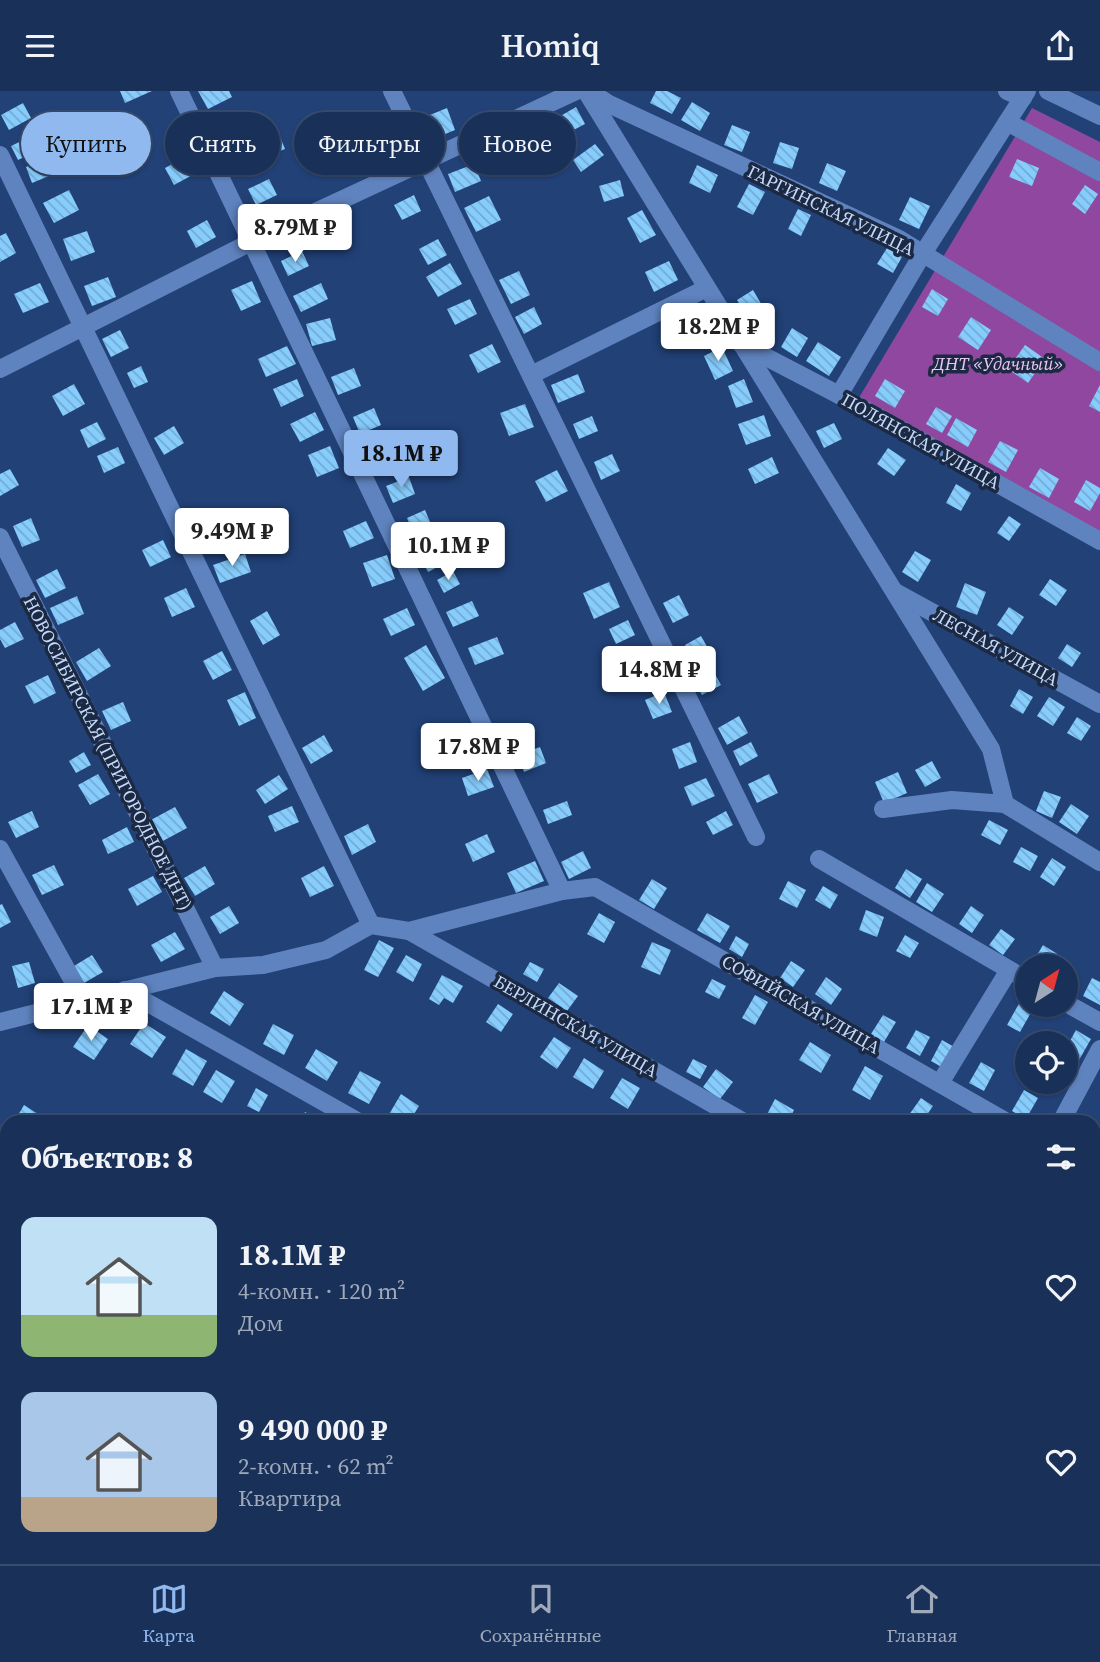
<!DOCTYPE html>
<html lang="ru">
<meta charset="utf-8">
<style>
:root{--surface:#193159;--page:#22395f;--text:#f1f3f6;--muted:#9fa9ba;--line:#374c6f;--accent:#90b9f0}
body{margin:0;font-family:"Source Serif 4",serif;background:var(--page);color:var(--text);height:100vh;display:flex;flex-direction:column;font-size:26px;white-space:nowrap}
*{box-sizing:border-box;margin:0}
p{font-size:23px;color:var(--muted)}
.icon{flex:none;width:38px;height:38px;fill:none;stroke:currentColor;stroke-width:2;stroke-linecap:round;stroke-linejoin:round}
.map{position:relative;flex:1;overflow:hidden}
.panel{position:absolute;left:0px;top:1024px;width:1101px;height:450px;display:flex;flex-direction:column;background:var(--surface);border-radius:21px 21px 0 0;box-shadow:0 2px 5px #0004,0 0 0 2px var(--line)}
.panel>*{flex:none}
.hud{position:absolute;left:21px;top:21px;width:700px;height:63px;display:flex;gap:14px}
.needle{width:46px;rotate:36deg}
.buttons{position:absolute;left:1015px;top:863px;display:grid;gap:14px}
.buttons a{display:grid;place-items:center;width:63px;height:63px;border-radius:50%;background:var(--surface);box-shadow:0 2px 5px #0004,0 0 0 2px var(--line);font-size:35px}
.price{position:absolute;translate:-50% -60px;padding:0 16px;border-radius:7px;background:#fff;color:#222;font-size:23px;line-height:46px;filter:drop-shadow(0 2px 4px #0008)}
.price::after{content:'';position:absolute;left:50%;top:42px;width:21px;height:16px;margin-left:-10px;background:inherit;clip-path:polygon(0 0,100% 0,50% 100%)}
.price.current{background:var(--accent);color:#111}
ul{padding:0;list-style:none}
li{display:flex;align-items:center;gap:21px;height:175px;padding:0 21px}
li span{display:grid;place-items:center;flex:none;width:196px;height:140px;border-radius:14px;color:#555}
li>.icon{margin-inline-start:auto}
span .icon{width:84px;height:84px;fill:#fffc;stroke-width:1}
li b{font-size:30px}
h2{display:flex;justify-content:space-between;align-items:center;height:84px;padding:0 21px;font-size:30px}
.tag{padding:0 24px;border-radius:32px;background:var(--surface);box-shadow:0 2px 5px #0004,0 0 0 2px var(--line);font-size:24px;line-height:63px}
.tag.current{background:var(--accent);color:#111}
header{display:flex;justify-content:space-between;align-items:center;height:91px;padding:0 21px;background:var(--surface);font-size:32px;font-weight:600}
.tab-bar{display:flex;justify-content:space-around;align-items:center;height:98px;border-top:2px solid var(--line);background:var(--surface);font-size:19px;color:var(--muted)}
.tab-bar a{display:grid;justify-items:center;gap:4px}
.tab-bar .current{color:var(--accent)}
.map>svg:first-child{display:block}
</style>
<header><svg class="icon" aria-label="menu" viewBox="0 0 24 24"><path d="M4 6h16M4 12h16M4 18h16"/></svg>Homiq<svg class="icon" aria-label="share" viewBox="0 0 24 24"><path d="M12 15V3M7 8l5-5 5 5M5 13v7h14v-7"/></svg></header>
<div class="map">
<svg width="1100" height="1473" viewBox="0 0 1100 1473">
<defs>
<pattern id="building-back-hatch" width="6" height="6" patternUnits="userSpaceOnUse" patternTransform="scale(1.75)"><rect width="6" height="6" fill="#86cdfe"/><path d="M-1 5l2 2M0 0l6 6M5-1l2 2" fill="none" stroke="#73aad1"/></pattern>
</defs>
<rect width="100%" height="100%" fill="#214177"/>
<polygon fill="#8f479f" points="1032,17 1100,51 1100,445 857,310"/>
<g fill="url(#building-back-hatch)">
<polygon points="120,0 152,0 125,12"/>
<polygon points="198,0 229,0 232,6 208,18"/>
<polygon points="656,0 667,0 681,7 672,23 650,12"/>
<polygon points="692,11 710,22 700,40 681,29"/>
<polygon points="23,12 31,27 9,39 1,24"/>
<polygon points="576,16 585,33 566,43 557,27"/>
<polygon points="447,17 455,39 428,50 420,28"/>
<polygon points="232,24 239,39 221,47 214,32"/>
<polygon points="732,34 750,41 742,61 724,54"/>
<polygon points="383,35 392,55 367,66 358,46"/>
<polygon points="278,40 285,58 270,64 262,47"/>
<polygon points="32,45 39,59 18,69 11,55"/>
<polygon points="780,51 799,57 792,78 773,72"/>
<polygon points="595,53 604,64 581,81 573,69"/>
<polygon points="189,64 198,81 174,94 165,77"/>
<polygon points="1017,68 1039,77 1032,95 1009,86"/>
<polygon points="44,69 49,85 32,92 26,76"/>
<polygon points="827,72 846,80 837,100 819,92"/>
<polygon points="474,73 481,90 455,101 448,83"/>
<polygon points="697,74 718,84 710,102 689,92"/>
<polygon points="269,88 277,104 256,114 248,98"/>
<polygon points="620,89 624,105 604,111 599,95"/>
<polygon points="749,93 765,101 753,124 737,116"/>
<polygon points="1085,94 1098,103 1085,123 1072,113"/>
<polygon points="69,99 79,119 54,132 43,112"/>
<polygon points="414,104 421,120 402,129 394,114"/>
<polygon points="489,105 501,129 476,141 464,117"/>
<polygon points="910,106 930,115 919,138 899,129"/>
<polygon points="798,118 811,124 801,145 788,138"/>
<polygon points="642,119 656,144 640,152 627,127"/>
<polygon points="207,129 216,146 196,157 187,140"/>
<polygon points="87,140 95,161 71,170 63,148"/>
<polygon points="6,142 16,162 0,171 0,145"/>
<polygon points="438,148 447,164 428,174 419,158"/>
<polygon points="887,157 902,166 893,182 877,173"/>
<polygon points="302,160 309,175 288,185 281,170"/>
<polygon points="669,170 678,189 654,201 645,181"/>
<polygon points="450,172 462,193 438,206 426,186"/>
<polygon points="519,180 530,204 511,213 499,189"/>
<polygon points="108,186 116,206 92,215 84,195"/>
<polygon points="252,190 261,211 241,220 231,199"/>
<polygon points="40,192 49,211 23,222 14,203"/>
<polygon points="321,192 328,208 301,221 293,205"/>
<polygon points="932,198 948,208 938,225 922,216"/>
<polygon points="753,199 767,223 751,232 737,209"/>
<polygon points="470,208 477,223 455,234 447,218"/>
<polygon points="534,216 542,233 524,243 515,226"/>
<polygon points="701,221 708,237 686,247 679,230"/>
<polygon points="971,226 991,239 978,259 958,246"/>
<polygon points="330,227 336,249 312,255 306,233"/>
<polygon points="792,237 808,247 797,266 781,256"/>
<polygon points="120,239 129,257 111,266 102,248"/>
<polygon points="818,251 841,266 829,285 806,270"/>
<polygon points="492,253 501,271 478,282 469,264"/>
<polygon points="1025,254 1045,268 1028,292 1008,278"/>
<polygon points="287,255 296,273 266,286 258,268"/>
<polygon points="722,256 733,280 715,289 704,265"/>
<polygon points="141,275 148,291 134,297 127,282"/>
<polygon points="354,277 361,295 338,304 331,286"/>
<polygon points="578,283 585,301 558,312 551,294"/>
<polygon points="297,288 304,305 281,316 273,298"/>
<polygon points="744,288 753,311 736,317 728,295"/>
<polygon points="885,288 905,300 895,317 875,305"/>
<polygon points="74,293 85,313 63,325 52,305"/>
<polygon points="1100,294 1100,321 1089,315"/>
<polygon points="525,313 534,336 509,345 500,322"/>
<polygon points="936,316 952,325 942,342 926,333"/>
<polygon points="374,317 381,334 360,343 353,326"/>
<polygon points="315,321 324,339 300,351 290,333"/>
<polygon points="764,324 771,345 746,354 738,333"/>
<polygon points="592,325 598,340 579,348 573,333"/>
<polygon points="956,327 977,339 968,356 947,344"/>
<polygon points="97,331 106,348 88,357 80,339"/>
<polygon points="834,332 842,348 824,357 816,340"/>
<polygon points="174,335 184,352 164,364 154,347"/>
<polygon points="1000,350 1018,359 1006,381 988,371"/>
<polygon points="391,353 402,368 382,381 371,367"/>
<polygon points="330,355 339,377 317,386 308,364"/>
<polygon points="118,356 125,372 104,382 97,365"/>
<polygon points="888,357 906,369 894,385 877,373"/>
<polygon points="612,363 620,380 601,389 594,371"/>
<polygon points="772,366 779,382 755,393 748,378"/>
<polygon points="1040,377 1059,388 1049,407 1029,396"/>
<polygon points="10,378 19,394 0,405 0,383"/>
<polygon points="557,379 568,400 546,411 535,390"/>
<polygon points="409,386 415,403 393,412 386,395"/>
<polygon points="1086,389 1100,397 1100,402 1090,420 1074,411"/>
<polygon points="956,393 971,402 961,420 946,412"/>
<polygon points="425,419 433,438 415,446 407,427"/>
<polygon points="1009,425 1021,433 1009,450 997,442"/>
<polygon points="31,427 40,449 22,456 13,435"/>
<polygon points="366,430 374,447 350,457 343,440"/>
<polygon points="163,449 171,466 150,476 142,459"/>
<polygon points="442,453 451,469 428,481 420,466"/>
<polygon points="915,460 931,469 918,491 902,481"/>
<polygon points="245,463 251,481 220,492 213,474"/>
<polygon points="387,464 395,488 372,496 363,472"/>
<polygon points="57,478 66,497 45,507 36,489"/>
<polygon points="453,480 460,493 444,502 437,489"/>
<polygon points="1050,488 1067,499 1056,515 1039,504"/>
<polygon points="609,491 620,516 594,528 583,502"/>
<polygon points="965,492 986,501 977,524 956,516"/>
<polygon points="186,497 195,516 172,526 164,507"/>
<polygon points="679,504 689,524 673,532 663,512"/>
<polygon points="77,505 84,523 58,534 50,517"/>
<polygon points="472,510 479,525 453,536 446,521"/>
<polygon points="1009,516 1024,526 1012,544 997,534"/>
<polygon points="407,517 415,534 391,545 383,528"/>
<polygon points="267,520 280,544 263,554 250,530"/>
<polygon points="628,529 635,544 616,553 609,538"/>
<polygon points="15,531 24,548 5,557 0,548 0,539"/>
<polygon points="701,545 709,559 692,568 685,554"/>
<polygon points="497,546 504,563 475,574 468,557"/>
<polygon points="1067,553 1081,562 1072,576 1058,567"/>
<polygon points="426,554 445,587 423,600 404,567"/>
<polygon points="99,557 111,575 87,590 76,571"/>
<polygon points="222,560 232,579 213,589 203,570"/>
<polygon points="711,576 721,594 702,604 692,587"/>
<polygon points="48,584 56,602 34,613 25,595"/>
<polygon points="1019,598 1033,606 1023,623 1010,615"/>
<polygon points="245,601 256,627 239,635 227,609"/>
<polygon points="664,601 672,621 653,628 645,609"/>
<polygon points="1049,606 1065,616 1053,635 1037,625"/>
<polygon points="123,611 131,630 111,639 102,620"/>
<polygon points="739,625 748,642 727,654 718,637"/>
<polygon points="1077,626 1091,635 1081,650 1067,642"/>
<polygon points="324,644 333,660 311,673 302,657"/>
<polygon points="690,651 697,671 679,678 672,658"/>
<polygon points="751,651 758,665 740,675 733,660"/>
<polygon points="540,656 546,672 524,681 518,664"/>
<polygon points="84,661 91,674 76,682 69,670"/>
<polygon points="932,670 941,687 925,696 915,679"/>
<polygon points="487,678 494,696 468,705 462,687"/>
<polygon points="898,681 907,702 884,712 875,691"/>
<polygon points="98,683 110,703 90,714 78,694"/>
<polygon points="769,683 778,702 757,712 748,693"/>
<polygon points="279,684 288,698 265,713 256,699"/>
<polygon points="706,687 715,705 692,715 684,696"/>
<polygon points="1044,700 1061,706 1052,727 1036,720"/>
<polygon points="567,710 572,724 548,733 543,719"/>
<polygon points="1071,713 1089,725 1077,743 1059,731"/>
<polygon points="292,715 299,731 275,741 268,725"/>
<polygon points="175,716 187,737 161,751 149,730"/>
<polygon points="32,720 39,736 16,747 8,731"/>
<polygon points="726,720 733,734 713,744 706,731"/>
<polygon points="989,729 1008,739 1000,754 981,744"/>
<polygon points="368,733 376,751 352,764 344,745"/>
<polygon points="127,736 134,751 108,763 102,749"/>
<polygon points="487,743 495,761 473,771 465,753"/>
<polygon points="1021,756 1038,765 1030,780 1013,771"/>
<polygon points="583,760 591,777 569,788 561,771"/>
<polygon points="1052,767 1066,776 1054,795 1040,786"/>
<polygon points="535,770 544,790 516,802 507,782"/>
<polygon points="54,774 64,794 42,804 32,784"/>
<polygon points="205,775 215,793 195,805 184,787"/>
<polygon points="324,775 334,795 310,806 301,787"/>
<polygon points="906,778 922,788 910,807 895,797"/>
<polygon points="153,785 162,801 137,815 128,798"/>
<polygon points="652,788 667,797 654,818 639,809"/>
<polygon points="788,790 806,799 797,817 779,808"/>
<polygon points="927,792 944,803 932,821 916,811"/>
<polygon points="823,795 838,804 830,818 815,809"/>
<polygon points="2,813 11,831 0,837 0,814"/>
<polygon points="229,815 239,832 220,843 210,826"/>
<polygon points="971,815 984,824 972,842 959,833"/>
<polygon points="866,819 884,826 877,846 859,839"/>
<polygon points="599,822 615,831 604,852 587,843"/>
<polygon points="707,822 730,835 720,852 697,839"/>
<polygon points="1001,838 1015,848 1003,864 989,854"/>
<polygon points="175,841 185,858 161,871 151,854"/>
<polygon points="905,844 919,852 910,867 896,860"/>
<polygon points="736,845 749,853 742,866 729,858"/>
<polygon points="379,849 394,857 378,886 364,879"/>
<polygon points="652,851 671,859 660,884 641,876"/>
<polygon points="1043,854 1059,864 1052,875 1032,875 1031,874"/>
<polygon points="92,864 103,881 84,892 74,875"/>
<polygon points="406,864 422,873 413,891 396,881"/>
<polygon points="791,870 805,879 793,896 780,887"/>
<polygon points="29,871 35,892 18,897 12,875"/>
<polygon points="530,871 544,878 537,891 523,883"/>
<polygon points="442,884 463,895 453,912 444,907 439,914 429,908"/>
<polygon points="826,886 842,898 831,914 815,903"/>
<polygon points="1092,887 1100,891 1100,914 1083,905"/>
<polygon points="712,888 726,895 719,908 705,901"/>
<polygon points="559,892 578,905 567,920 548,907"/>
<polygon points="224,900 244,913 230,935 210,922"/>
<polygon points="755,904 768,911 755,934 742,927"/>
<polygon points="1020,911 1033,918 1020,941 1007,934"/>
<polygon points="498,913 513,923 501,941 486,931"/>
<polygon points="883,924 896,931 884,951 871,943"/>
<polygon points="144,932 166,946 152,967 130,953"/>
<polygon points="273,933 294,944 284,964 263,953"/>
<polygon points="88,934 108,948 94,969 73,956"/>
<polygon points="916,939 930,946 920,965 906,957"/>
<polygon points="1076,939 1091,948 1079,969 1066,962 1066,957"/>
<polygon points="554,946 571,957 557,978 540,966"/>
<polygon points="942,949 956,957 945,978 931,970"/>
<polygon points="810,951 831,964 821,982 799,969"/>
<polygon points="186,958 207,970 193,995 172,983"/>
<polygon points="316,958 338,971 327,990 305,977"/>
<polygon points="584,967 604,980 593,998 573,986"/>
<polygon points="693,968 707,975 700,988 686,981"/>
<polygon points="981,971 995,979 984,1000 969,992"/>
<polygon points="865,975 883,985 870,1009 852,999"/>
<polygon points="716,978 733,991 720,1008 703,996"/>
<polygon points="216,979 235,990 222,1012 203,1001"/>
<polygon points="360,980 381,991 369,1013 348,1002"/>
<polygon points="622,987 640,997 628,1018 610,1007"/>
<polygon points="256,997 268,1004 259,1021 247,1015"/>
<polygon points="1024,999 1038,1007 1026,1028 1012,1020"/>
<polygon points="401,1003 419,1015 409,1031 397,1031 388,1025"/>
<polygon points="921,1007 933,1015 922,1031 910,1031 906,1028"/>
<polygon points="775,1008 794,1019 788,1031 768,1031 764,1029"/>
<polygon points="24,1014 41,1025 38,1031 14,1031"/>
<polygon points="305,1021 324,1031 300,1031"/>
<polygon points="1100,1276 1100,1301 1094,1297 1094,1287"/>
<polygon points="0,1309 7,1314 7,1337 0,1347"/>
<polygon points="7,1359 7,1378 0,1372 0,1368"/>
<polygon points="1100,1419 1100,1435 1094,1431"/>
<polygon points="97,1466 108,1466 112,1470 110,1473 97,1473 94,1470"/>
<polygon points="1032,1466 1060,1466 1056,1473 1042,1473"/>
</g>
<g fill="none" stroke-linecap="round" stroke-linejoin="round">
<g stroke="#5f83bf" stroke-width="18">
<polyline points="179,0 562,800"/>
<polyline points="392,0 756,746"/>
<polyline points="586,0 991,658 1005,713"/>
<polyline points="589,0 609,13 899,148 1100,271"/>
<polyline points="1007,0 1023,7"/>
<polyline points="1048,0 1100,25"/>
<polyline points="1007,31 1100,81"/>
<polyline points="0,64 371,834"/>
<polyline points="741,253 839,304 1100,450"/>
<polyline points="0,278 253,150 576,0"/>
<polyline points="531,284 705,198"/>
<polyline points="839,304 922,164 1027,0"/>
<polyline points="0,446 215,877"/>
<polyline points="895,501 1100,613"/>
<polyline points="883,718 952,709 1005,713 1100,771"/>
<polyline points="0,758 84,910"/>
<polyline points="819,768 1027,889"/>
<polyline points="409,840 744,1031"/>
<polyline points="125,899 359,1031"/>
<polyline points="1066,912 1100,931"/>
<polyline points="0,931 215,877 263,874 326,859 371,834 409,840 562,800 595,796 1007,1031"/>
<polyline points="940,992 1009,879"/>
<polyline points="1061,1031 1100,958"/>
<polyline points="0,1054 7,1058"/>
<polyline points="1094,1080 1100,1084"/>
<polyline points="0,1132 7,1136"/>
<polyline points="0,1176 7,1181"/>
<polyline points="1094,1229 1100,1232"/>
<polyline points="0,1407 7,1413"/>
<polyline points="1094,1445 1100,1449"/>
<polyline points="68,1466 75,1473"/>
<polyline points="434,1466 443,1473"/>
<polyline points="633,1466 646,1473"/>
<polyline points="736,1466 747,1473"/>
<polyline points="809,1473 812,1466"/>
</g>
</g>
<g text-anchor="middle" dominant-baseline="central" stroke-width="7" stroke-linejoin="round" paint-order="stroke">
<g font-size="18" fill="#c5d9fa" stroke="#1b2942">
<text transform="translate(831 119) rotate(26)">ГАРГИНСКАЯ УЛИЦА</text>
<text transform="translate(921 350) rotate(29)">ПОЛЯНСКАЯ УЛИЦА</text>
<text transform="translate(996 556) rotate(29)">ЛЕСНАЯ УЛИЦА</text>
<text transform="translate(108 662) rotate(63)">НОВОСИБИРСКАЯ (ПРИГОРОДНОЕ ДНТ)</text>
<text transform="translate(801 913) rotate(30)">СОФИЙСКАЯ УЛИЦА</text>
<text transform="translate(576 935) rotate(30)">БЕРЛИНСКАЯ УЛИЦА</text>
</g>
<g font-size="18" font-style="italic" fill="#ebc6f3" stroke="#1b2942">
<text x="998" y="272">ДНТ «Удачный»</text>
</g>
</g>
</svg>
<div class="buttons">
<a><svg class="needle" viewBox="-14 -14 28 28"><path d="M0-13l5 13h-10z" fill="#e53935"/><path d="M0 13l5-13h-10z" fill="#9fa9ba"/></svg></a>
<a><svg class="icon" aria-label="locate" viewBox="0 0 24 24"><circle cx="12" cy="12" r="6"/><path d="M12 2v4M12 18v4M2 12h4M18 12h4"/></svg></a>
</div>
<b class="price" style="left:295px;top:173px">8.79M ₽</b>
<b class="price" style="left:718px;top:272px">18.2M ₽</b>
<b class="price current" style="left:401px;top:399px">18.1M ₽</b>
<b class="price" style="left:232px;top:477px">9.49M ₽</b>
<b class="price" style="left:448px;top:491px">10.1M ₽</b>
<b class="price" style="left:659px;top:615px">14.8M ₽</b>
<b class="price" style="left:478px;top:692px">17.8M ₽</b>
<b class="price" style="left:91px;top:952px">17.1M ₽</b>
<div class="hud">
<a class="tag current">Купить</a>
<a class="tag">Снять</a>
<a class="tag">Фильтры</a>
<a class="tag">Новое</a>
</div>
<section class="panel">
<h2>Объектов: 8<svg class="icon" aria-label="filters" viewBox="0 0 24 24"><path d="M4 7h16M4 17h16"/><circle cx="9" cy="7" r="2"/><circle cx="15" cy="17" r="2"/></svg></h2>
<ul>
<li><span style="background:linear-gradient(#bfe0f5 70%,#8fb573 0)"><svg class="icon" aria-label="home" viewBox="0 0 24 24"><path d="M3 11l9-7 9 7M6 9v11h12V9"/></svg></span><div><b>18.1M ₽</b><p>4-комн. · 120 m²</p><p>Дом</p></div><svg class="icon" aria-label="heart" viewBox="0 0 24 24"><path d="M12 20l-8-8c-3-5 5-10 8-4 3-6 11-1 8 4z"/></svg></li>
<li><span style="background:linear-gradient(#a9c7e8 75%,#b9a48a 0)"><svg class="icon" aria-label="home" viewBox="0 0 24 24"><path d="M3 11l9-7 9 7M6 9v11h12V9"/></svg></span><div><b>9 490 000 ₽</b><p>2-комн. · 62 m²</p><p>Квартира</p></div><svg class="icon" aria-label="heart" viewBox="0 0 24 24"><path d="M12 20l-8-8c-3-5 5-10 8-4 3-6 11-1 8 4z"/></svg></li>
</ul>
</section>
</div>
<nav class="tab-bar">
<a class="current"><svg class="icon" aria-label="map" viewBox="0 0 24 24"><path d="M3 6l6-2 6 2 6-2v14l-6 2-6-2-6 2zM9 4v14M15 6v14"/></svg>Карта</a>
<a><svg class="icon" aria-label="saved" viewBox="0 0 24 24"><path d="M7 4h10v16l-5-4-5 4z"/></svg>Сохранённые</a>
<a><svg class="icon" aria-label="home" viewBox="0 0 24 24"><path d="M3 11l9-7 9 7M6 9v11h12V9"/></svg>Главная</a>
</nav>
